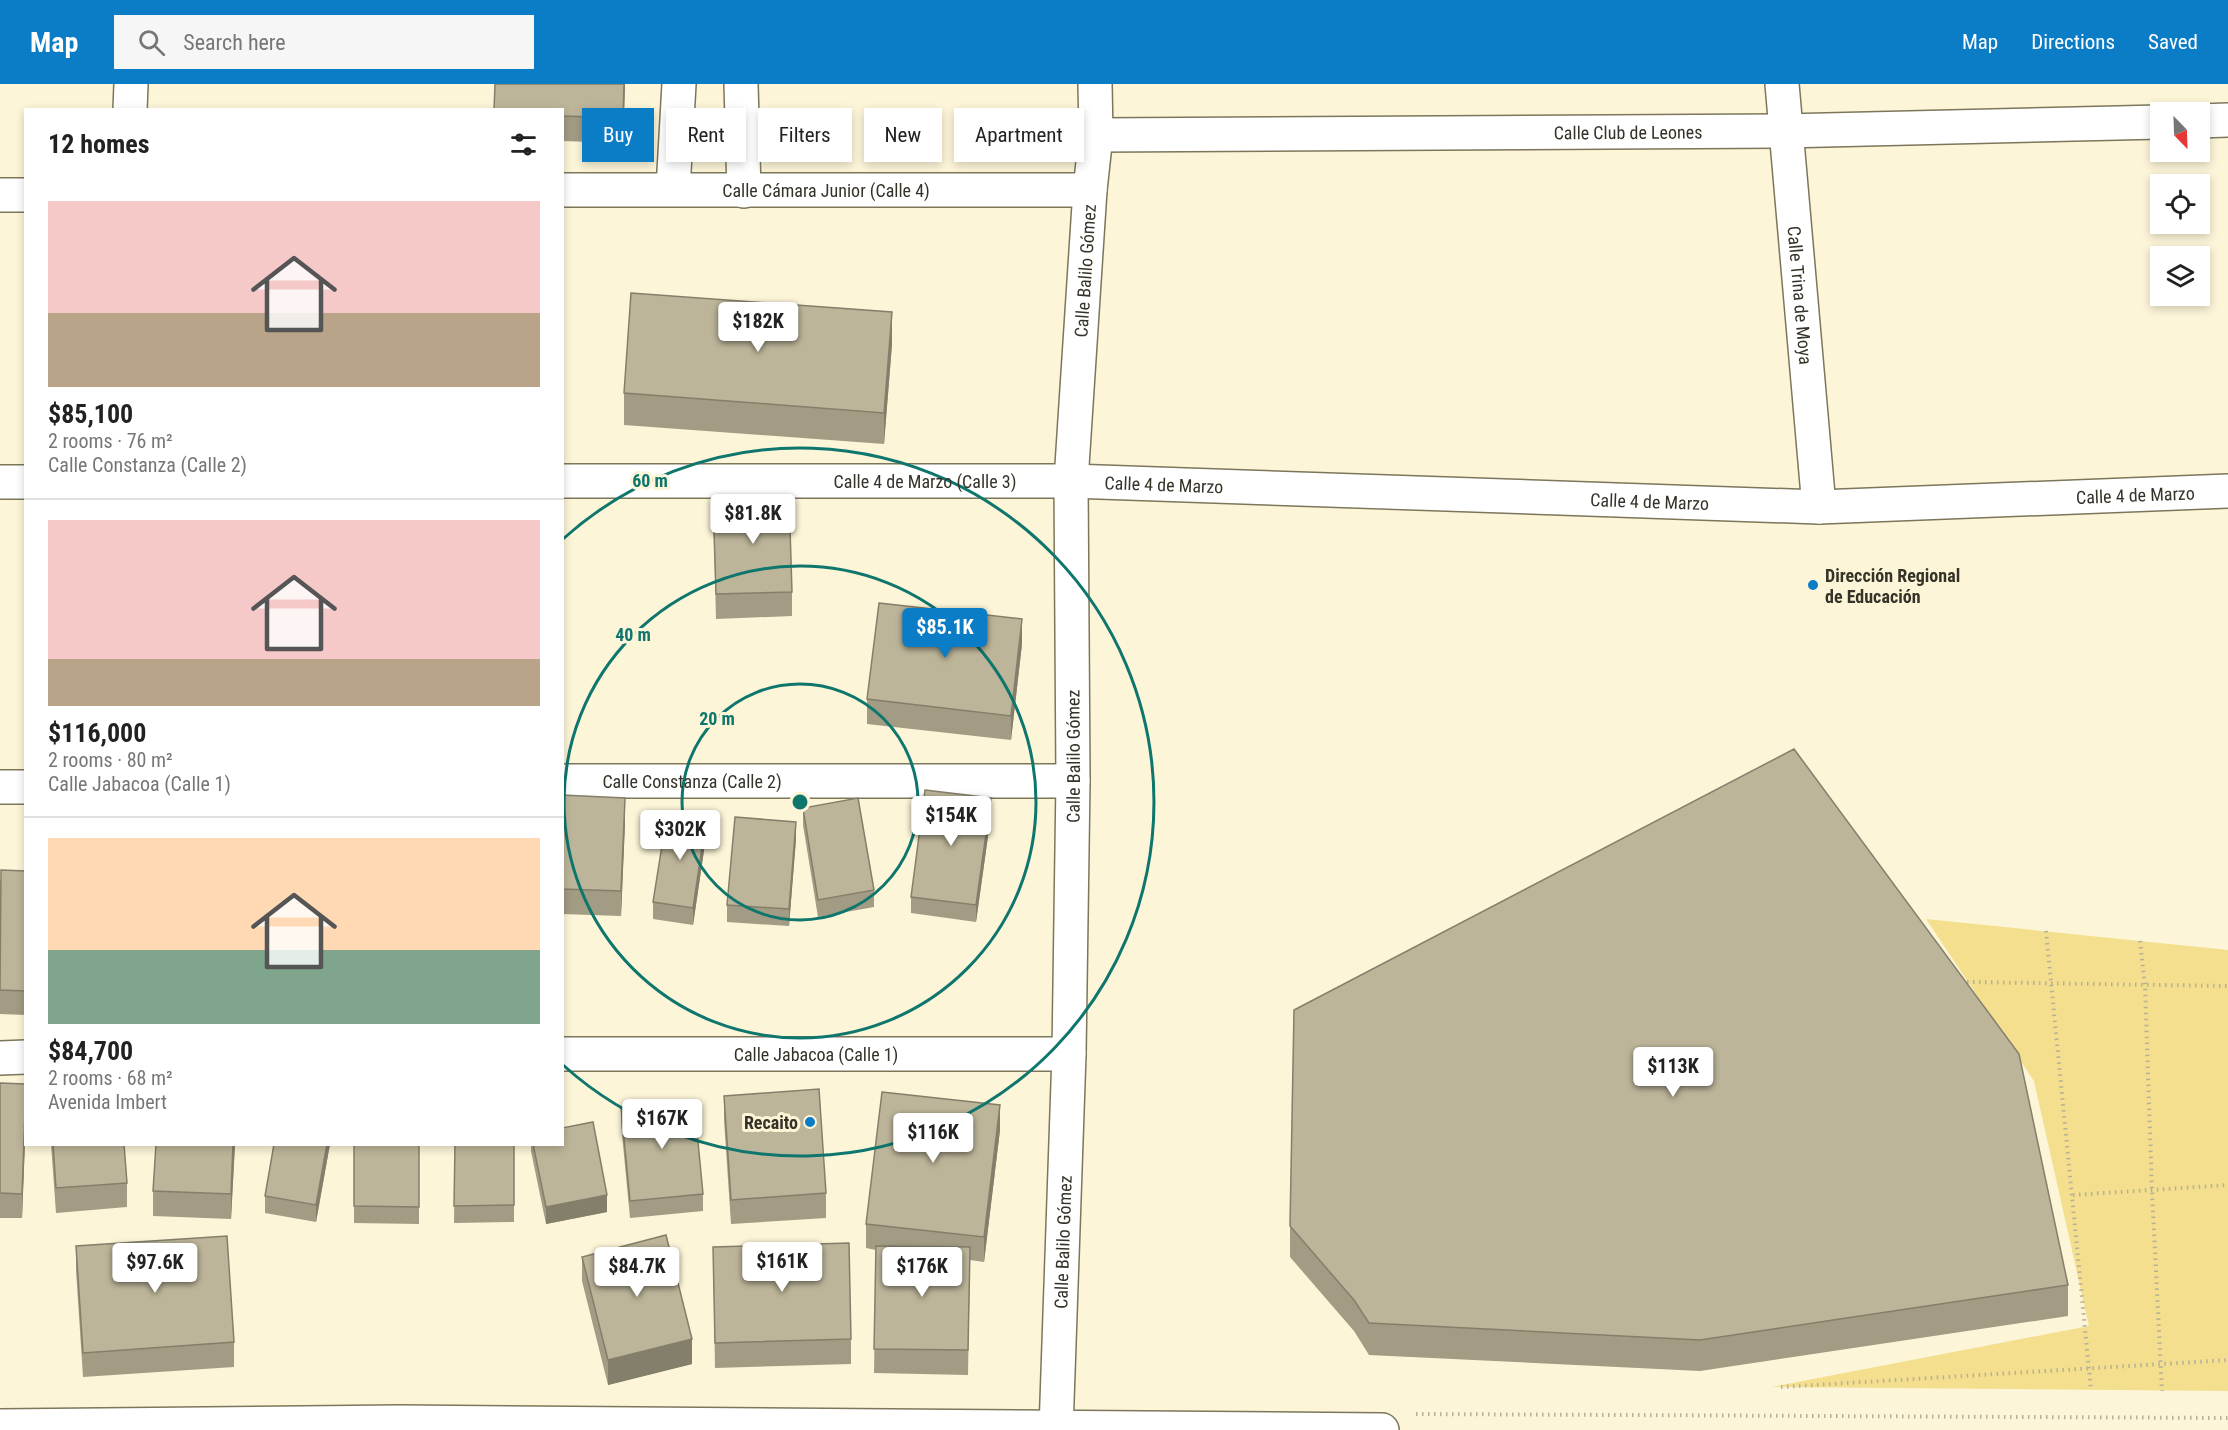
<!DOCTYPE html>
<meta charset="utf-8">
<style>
:root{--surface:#fff;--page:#f6f6f6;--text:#222;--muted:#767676;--line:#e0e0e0;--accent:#0b7cc6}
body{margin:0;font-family:"Roboto Condensed",sans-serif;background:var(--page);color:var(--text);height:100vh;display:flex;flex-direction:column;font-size:22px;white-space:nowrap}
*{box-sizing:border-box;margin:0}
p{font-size:20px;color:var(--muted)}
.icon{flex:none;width:33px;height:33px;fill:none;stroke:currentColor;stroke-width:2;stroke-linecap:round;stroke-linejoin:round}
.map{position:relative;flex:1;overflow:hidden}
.sheet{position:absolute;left:24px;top:24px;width:540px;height:1038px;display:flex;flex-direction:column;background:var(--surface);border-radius:0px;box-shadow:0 3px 9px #0003}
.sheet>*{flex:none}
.hud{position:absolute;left:582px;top:24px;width:570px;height:54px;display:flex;gap:12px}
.needle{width:39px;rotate:157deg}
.buttons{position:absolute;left:2150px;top:18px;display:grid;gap:12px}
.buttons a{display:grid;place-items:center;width:60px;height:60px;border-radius:0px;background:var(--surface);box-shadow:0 3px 9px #0003;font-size:30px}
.price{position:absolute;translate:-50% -51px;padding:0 14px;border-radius:6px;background:#fff;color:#222;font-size:20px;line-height:39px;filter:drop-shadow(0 2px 3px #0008)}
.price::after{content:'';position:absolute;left:50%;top:36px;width:18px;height:14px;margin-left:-9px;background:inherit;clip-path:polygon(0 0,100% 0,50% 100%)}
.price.on{background:var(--accent);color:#fff}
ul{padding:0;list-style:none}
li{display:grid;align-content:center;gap:12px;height:318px;padding:0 24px}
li+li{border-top:2px solid var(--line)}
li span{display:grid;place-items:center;height:186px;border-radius:0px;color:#555}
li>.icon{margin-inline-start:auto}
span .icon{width:108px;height:108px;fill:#fffc;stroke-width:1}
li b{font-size:26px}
h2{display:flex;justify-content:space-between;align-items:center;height:72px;padding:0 24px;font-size:26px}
.tag{padding:0 21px;border-radius:0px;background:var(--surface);box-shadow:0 3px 9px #0003;font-size:21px;line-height:54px}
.tag.on{background:var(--accent);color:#fff}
header{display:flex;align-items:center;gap:36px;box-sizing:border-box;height:84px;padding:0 30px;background:var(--accent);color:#fff}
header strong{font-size:28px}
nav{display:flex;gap:33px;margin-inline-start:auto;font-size:21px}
.search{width:420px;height:54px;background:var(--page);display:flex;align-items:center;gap:15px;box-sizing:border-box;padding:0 21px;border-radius:0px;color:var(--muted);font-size:22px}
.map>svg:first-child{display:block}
</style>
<header>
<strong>Map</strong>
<div class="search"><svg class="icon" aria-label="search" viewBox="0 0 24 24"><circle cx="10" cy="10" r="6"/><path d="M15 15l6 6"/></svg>Search here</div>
<nav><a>Map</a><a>Directions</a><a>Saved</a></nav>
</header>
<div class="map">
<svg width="2228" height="1346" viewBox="0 0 2228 1346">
<rect width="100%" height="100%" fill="#fcf5d8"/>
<polygon fill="#f3df8e" points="1926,835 2228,866 2228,1307 1772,1303 2089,1242 2034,997"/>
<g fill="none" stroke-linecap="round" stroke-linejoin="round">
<g stroke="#7c765b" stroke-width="36">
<g id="minor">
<polyline points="741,0 744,107"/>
<path id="s1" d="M 1782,0 L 1819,423"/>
<polyline points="130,26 131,0"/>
<polyline points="2199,37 2228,36"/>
<path id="s2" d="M 1096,51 L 1784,47 L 2160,38"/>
<polyline points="673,105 679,0"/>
<path id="s3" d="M 562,106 L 1090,106"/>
<polyline points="0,111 26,111"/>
<path id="s4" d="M 562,397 L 1071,397 L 1819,423 L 2228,407"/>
<polyline points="0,398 26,398"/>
<path id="s5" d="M 562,697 L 1073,697"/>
<polyline points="0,703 26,703"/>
<path id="s6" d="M 562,970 L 1069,970"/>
<polyline points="0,974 26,973"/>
<path id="s7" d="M 1056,1346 L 1069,970 L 1073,697 L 1071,397 L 1090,106 L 1096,51 L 1095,0"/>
</g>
</g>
<g stroke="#7c765b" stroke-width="36">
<polyline id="major" points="0,1342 400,1338 1382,1346"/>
</g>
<g stroke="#b6b099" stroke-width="4" stroke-dasharray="1.5 4.5" stroke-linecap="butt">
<polyline points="2046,847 2091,1306"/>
<polyline points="2140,857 2145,902 2152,1107 2162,1307"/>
<polyline points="1967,898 2228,902"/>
<polyline points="2073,1111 2228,1101"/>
<polyline points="1781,1303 2228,1276"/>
<polyline points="1416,1330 2228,1334"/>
</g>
<use href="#minor" stroke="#fff" stroke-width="33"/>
<use href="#major" stroke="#fff" stroke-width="33"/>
</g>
<g fill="#a29c84">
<polygon points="495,0 625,0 623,59 562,57 562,26"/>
<polygon points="892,260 884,360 624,341 624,309"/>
<polygon points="713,415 792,508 792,532 716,535"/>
<polygon points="1022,560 1011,656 867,640 867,615"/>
<polygon points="562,711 625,739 621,832 562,830"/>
<polygon points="803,724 874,806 874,823 818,833 803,741"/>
<polygon points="991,731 976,838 911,829 911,813"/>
<polygon points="706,753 693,841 653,835 653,818"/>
<polygon points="796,755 789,842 727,838 727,821"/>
<polygon points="26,787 26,931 0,930 0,797"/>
<polygon points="0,999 26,1000 26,1032 22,1134 0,1134"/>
<polygon points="724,1012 826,1109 826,1134 731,1140 724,1036"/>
<polygon points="621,1023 703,1110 703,1127 630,1134 621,1040"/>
<polygon points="1000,1046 984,1178 970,1176 968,1291 874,1289 876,1166 866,1164 866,1140"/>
<polygon points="51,1060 124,1060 127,1099 127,1123 56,1129"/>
<polygon points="156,1060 235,1060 231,1135 153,1132 153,1107"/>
<polygon points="330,1060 316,1138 265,1129 265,1112"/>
<polygon points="354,1060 419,1060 419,1140 354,1139"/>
<polygon points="455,1060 514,1060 514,1138 454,1139"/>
<polygon points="531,1060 562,1060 607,1128 546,1140 531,1067"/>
<polygon points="1290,1142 2068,1201 2068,1232 1700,1287 1369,1271 1354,1247 1290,1173"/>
<polygon points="76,1162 234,1258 234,1283 83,1293 76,1186"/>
<polygon points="713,1163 851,1255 851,1280 715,1284"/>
<polygon points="582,1173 692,1280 608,1301 582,1197"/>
</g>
<g fill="#847f6b">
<polygon points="624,0 625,0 623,59 623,34"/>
<polygon points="892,228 892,260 884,360 884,329"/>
<polygon points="1022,535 1022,560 1011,656 1011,632"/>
<polygon points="625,714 625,739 621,832 621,807"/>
<polygon points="991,714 991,731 976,838 976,821"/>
<polygon points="706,736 706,753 693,841 693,824"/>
<polygon points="796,738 796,755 789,842 789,825"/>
<polygon points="26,1008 26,1032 22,1134 22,1110"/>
<polygon points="1000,1021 1000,1046 984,1178 984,1153"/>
<polygon points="233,1060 235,1060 231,1135 231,1110"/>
<polygon points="327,1060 330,1060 316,1138 316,1121"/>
<polygon points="607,1111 607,1128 546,1140 546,1123"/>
<polygon points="692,1255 692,1280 608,1301 608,1276"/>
</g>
<g fill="#bcb599" stroke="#847f6b" stroke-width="1.5">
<polygon points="495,0 624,0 623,34 562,32 562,26 494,26"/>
<polygon points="631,209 892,228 884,329 624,309"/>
<polygon points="789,412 792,508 716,510 713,415"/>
<polygon points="879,519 1022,535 1011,632 867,615"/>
<polygon points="1794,665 2019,970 2068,1201 1700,1256 1369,1239 1354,1216 1290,1142 1294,926"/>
<polygon points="925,706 991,714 976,821 911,813"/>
<polygon points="562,711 625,714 621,807 562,805"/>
<polygon points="858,714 874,806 818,816 803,724"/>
<polygon points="667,730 706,736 693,824 653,818"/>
<polygon points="735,733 796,738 789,825 727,821"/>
<polygon points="1,786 26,787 26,907 0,906"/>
<polygon points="0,999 26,1000 22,1110 0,1109"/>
<polygon points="819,1005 826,1109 731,1116 724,1012"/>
<polygon points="882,1008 1000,1021 984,1153 866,1140"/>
<polygon points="694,1016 703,1110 630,1117 621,1023"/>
<polygon points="593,1038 607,1111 546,1123 533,1060 562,1060 562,1044"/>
<polygon points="53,1060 124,1060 127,1099 56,1104"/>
<polygon points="156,1060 233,1060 231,1110 153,1107"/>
<polygon points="274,1060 327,1060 316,1121 265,1112"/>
<polygon points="354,1060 419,1060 419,1123 354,1122"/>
<polygon points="455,1060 514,1060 514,1121 454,1122"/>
<polygon points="666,1151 692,1255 608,1276 582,1173"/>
<polygon points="227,1152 234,1258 83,1269 76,1162"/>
<polygon points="849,1159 851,1255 715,1259 713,1163"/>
<polygon points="876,1162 970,1163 968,1266 874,1265"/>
</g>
<g fill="none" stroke="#0f766e" stroke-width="3">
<circle cx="800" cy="718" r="118"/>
<circle cx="800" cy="718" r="236"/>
<path d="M563 455A354 354 0 1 1 563 981"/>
</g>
<g fill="#0b7cc6" stroke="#fcf5d8" stroke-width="2">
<circle cx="1813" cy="501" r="6"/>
<circle cx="810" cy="1038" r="6"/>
</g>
<g text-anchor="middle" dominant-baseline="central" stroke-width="6" stroke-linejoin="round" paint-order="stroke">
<g font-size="18" fill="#353227" stroke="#fcf5d8">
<text stroke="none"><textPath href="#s2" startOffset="532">Calle Club de Leones</textPath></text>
<text stroke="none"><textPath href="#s3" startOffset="264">Calle Cámara Junior (Calle 4)</textPath></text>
<text stroke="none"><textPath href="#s7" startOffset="1160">Calle Balilo Gómez</textPath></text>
<text stroke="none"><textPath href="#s1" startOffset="212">Calle Trina de Moya</textPath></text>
<text stroke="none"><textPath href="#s4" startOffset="363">Calle 4 de Marzo (Calle 3)</textPath></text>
<text stroke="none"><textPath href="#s4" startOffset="602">Calle 4 de Marzo</textPath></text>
<text stroke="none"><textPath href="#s4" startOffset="1574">Calle 4 de Marzo</textPath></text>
<text stroke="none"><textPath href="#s4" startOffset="1088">Calle 4 de Marzo</textPath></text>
<text stroke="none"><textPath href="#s7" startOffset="674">Calle Balilo Gómez</textPath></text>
<text stroke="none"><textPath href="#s5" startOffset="130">Calle Constanza (Calle 2)</textPath></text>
<text stroke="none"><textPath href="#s6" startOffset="254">Calle Jabacoa (Calle 1)</textPath></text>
<text stroke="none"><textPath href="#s7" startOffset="188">Calle Balilo Gómez</textPath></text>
</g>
<g font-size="18" font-weight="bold" fill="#353227" stroke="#fcf5d8" text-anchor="start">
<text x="1825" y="491">Dirección Regional<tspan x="1825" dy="21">de Educación</tspan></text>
<text x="798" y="1038" text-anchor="end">Recaito</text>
</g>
</g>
<circle cx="800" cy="718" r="9" fill="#0f766e" stroke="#fcf5d8" stroke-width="3"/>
<g font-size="18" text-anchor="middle" font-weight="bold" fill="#0f766e" stroke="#fcf5d8" stroke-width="6" stroke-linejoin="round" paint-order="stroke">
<text x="650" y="403">60 m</text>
<text x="633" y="557">40 m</text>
<text x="717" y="641">20 m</text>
</g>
</svg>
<div class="buttons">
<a><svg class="needle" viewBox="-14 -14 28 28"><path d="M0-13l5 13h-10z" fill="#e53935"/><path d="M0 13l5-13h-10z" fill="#767676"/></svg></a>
<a><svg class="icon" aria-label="locate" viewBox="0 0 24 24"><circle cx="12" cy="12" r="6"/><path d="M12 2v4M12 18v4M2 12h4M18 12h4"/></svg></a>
<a><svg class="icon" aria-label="layers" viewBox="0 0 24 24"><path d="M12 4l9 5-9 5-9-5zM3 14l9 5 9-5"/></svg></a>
</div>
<b class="price" style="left:758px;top:269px">$182K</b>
<b class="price" style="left:753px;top:461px">$81.8K</b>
<b class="price on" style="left:945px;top:575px">$85.1K</b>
<b class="price" style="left:951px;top:763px">$154K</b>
<b class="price" style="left:680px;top:777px">$302K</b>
<b class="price" style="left:1673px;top:1014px">$113K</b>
<b class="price" style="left:662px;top:1066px">$167K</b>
<b class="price" style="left:933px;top:1080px">$116K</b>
<b class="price" style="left:782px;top:1209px">$161K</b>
<b class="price" style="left:155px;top:1210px">$97.6K</b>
<b class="price" style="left:637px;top:1214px">$84.7K</b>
<b class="price" style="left:922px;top:1214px">$176K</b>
<div class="hud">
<a class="tag on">Buy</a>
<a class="tag">Rent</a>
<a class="tag">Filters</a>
<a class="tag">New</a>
<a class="tag">Apartment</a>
</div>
<section class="sheet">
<h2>12 homes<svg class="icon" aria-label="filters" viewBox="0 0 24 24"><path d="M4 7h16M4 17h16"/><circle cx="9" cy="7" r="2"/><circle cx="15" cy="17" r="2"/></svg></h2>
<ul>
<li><span style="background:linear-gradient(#f6c9c9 60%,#b9a48a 0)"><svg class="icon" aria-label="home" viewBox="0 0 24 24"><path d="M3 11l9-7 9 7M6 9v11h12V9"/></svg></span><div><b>$85,100</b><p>2 rooms · 76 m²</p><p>Calle Constanza (Calle 2)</p></div></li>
<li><span style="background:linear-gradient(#f6c9c9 75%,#b9a48a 0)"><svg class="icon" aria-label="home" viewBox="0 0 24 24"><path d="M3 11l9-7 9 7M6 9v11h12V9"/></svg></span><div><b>$116,000</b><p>2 rooms · 80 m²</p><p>Calle Jabacoa (Calle 1)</p></div></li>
<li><span style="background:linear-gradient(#ffd9b3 60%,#7fa58c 0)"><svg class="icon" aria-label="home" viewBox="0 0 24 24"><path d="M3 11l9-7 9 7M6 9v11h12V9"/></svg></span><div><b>$84,700</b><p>2 rooms · 68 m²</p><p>Avenida Imbert</p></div></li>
</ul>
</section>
</div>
